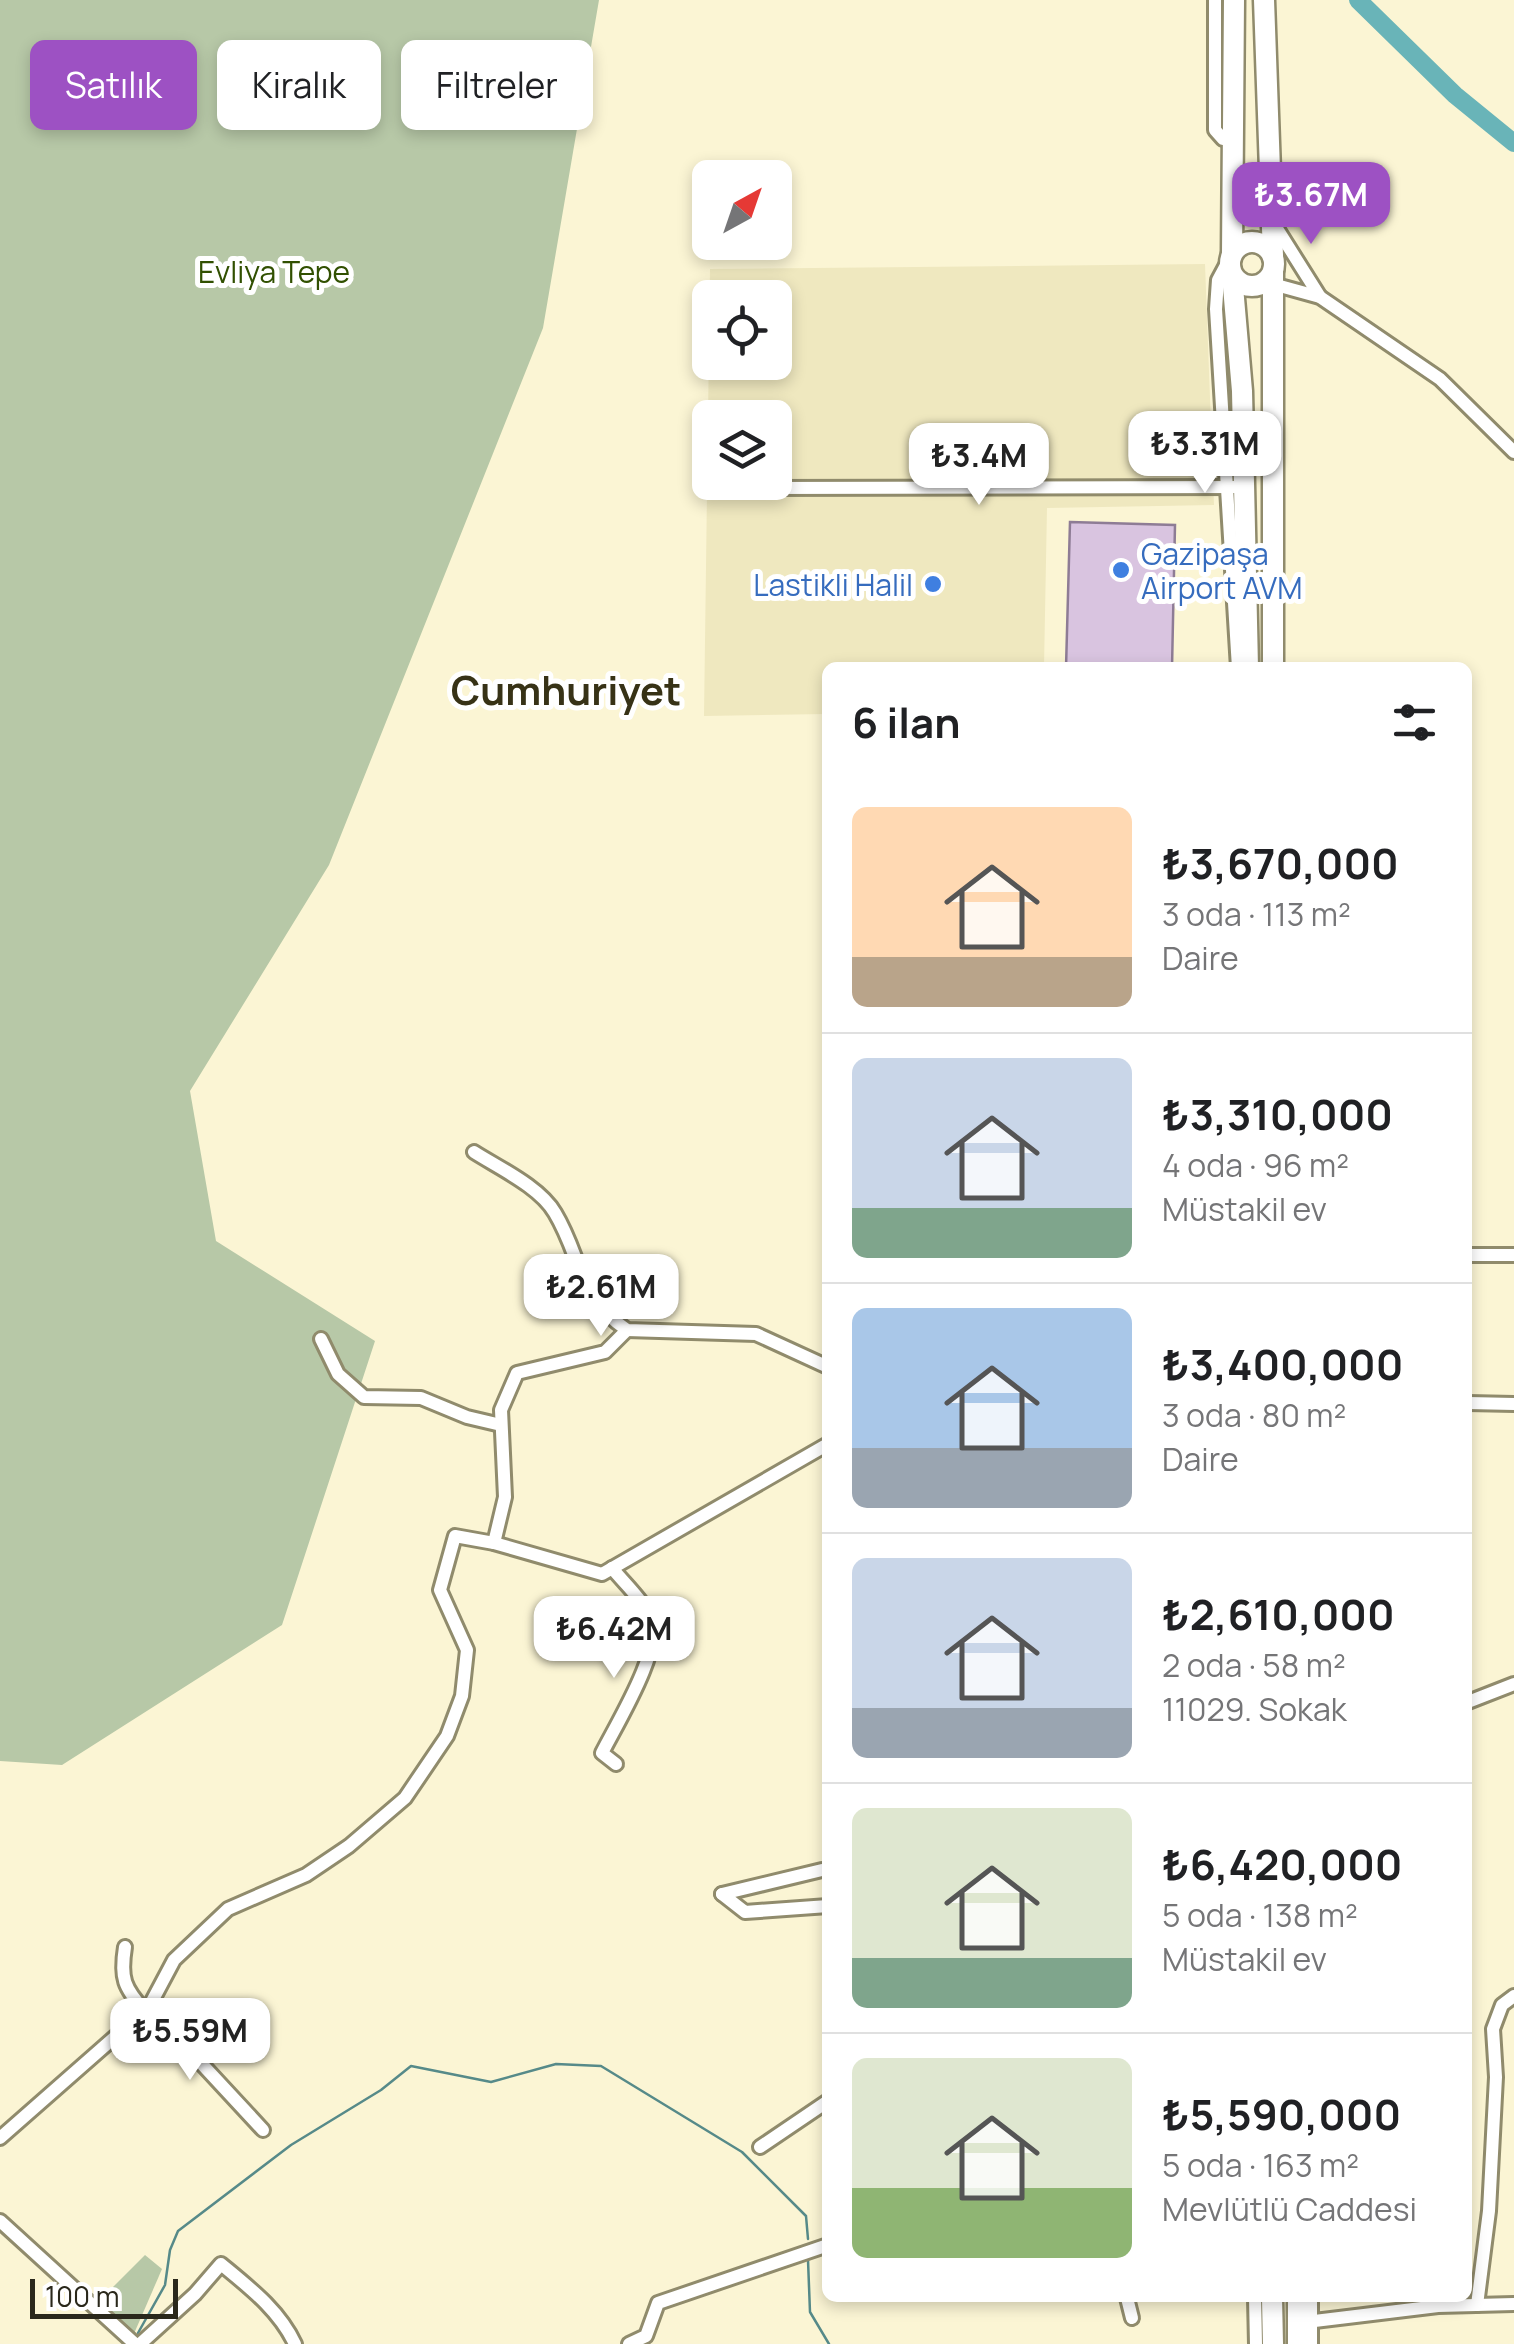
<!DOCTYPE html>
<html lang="tr">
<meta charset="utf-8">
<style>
:root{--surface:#fff;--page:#f6f6f6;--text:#202124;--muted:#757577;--line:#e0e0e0;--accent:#9d51c3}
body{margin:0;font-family:Manrope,sans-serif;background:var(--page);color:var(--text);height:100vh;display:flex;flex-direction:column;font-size:38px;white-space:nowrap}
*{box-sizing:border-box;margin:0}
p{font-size:32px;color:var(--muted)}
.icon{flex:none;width:55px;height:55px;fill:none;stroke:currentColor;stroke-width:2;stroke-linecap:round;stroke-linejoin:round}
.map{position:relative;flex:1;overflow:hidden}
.side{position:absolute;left:822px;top:662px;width:650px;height:1640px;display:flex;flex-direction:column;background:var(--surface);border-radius:15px;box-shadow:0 5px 15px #0003}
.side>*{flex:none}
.banner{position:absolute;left:30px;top:40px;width:642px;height:90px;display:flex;gap:20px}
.needle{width:65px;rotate:40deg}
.controls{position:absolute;left:692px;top:160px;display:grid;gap:20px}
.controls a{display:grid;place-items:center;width:100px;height:100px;border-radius:15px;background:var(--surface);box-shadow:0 5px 15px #0003;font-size:50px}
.scale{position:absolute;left:30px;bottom:25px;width:148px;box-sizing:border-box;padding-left:10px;border:5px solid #2a281b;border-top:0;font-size:28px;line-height:35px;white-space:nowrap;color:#2a281b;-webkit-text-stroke:8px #fff;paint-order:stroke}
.price{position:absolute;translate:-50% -85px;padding:0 22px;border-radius:20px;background:#fff;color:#222;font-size:32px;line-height:65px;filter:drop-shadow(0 2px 5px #0008)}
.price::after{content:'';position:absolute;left:50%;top:60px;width:30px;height:22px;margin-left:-15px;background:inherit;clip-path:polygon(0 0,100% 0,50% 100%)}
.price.on{background:var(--accent);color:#fff}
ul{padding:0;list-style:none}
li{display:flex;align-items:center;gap:30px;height:250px;padding:0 30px}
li+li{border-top:2px solid var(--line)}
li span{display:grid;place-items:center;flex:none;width:280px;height:200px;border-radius:15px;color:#555}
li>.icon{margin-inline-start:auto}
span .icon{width:120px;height:120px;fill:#fffc;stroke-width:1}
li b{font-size:42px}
h2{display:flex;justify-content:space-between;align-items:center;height:120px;padding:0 30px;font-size:42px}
.tag{padding:0 35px;border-radius:15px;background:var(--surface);box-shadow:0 5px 15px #0003;font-size:35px;line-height:90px}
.tag.on{background:var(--accent);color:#fff}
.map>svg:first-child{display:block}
</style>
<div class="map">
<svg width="1514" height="2344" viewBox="0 0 1514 2344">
<rect width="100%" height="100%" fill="#fbf5d4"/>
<path fill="#efe8bf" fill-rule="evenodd" d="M 1205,264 L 1214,505 L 1047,508 L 1044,667 L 828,668 L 827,714 L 704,716 L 710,269 ZM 710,298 L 775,298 L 775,362 L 710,362 ZM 710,418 L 775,418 L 775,482 L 710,482 Z"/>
<g fill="#b7c8a7">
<polygon points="0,0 599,0 543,328 329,865 190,1091 216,1241 375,1341 282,1625 62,1765 0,1761"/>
<polygon points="145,2255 162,2269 133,2336 97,2303"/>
</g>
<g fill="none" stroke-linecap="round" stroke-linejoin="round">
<g stroke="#568a89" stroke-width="2.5">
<polyline points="808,2260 810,2312 829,2344"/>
<polyline points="138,2333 165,2285 170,2250 178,2231 291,2145 381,2090 411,2066 491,2082 556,2064 601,2066 742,2152 806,2216 808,2239"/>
</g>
<polyline stroke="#69b4b8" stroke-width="18" points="1358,0 1455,95 1514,143"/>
</g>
<g fill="#d9c4e0" stroke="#8e7c95" stroke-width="2.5">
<polygon points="957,448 967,449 963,478 934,476 938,452 952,454"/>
<polygon points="1070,522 1175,525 1172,668 1066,668"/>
</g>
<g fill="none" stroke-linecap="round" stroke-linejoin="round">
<g stroke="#908b6c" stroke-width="18">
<g id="minor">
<polyline points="1215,0 1215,130 1223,139 1232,141"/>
<polyline points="1276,227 1320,297"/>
<polyline points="1232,254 1218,280 1216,309 1238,668"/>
<polyline points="1269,283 1320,297 1440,379 1514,452"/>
<polyline points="713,488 1245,487"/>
<path d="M 474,1152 C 499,1168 540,1187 555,1213 C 582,1258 577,1296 627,1330 L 756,1334 L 828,1367"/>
<polyline points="1468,1255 1514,1255"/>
<polyline points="321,1339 338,1374 364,1397 421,1398 467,1417 501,1425"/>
<polyline points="1468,1403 1514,1404"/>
<polyline points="494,1543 505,1497 501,1410 517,1373 605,1352 627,1330"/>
<path d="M 612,1568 C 624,1583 642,1599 651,1617 C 665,1646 616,1725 602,1753 L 616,1764"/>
<polyline points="1468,1702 1514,1684"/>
<polyline points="722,1894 745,1912 828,1906"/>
<polyline points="722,1894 822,1870"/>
<path d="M 125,1947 C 120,1978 124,1988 145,2011"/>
<polyline points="149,2007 263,2130"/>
<polyline points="0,2138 149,2007 174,1960 228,1909 306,1875 349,1846 405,1798 447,1736 462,1696 467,1650 440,1590 455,1536 494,1543 602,1574 828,1444"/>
<polyline points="760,2147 828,2101"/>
<polyline points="0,2221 135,2344"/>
<polyline points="1127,2298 1132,2318"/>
<polyline points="1255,2298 1256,2344"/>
<polyline points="1311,2298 1311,2344"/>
<polyline points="1477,2305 1489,2211 1496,2077 1493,2029 1502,2005 1514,1996"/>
<polyline points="1298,2323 1438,2306 1514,2304"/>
<path d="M 140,2344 L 195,2294 L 221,2264 C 250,2288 279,2310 295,2344"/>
<polyline points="629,2344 646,2336 658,2303 828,2245"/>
</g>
</g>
<g stroke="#908b6c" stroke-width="25">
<g id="highway">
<polyline points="1264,0 1273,256"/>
<circle cx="1252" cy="264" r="22"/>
<polyline points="1232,254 1234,0"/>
<polyline points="1273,272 1273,668"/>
<polyline points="1232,275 1242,391 1248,668"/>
<polyline points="1272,2298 1273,2344"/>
<polyline points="1298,2298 1298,2344"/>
</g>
</g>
<use href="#minor" stroke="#fff" stroke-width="12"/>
<use href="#highway" stroke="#fff" stroke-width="20"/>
</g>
<g fill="#3f7fe0" stroke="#fff" stroke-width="4">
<circle cx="1121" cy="570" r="10"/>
<circle cx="933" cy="584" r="10"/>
</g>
<g text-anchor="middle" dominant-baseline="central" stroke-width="10" stroke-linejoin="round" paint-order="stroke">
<g font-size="30" fill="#315001" stroke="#fff">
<text x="274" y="271">Evliya Tepe</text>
</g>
<g font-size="30" fill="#366cbe" stroke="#fff" text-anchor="start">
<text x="1141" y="553">Gazipaşa<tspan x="1141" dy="34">Airport AVM</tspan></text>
<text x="913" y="584" text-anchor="end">Lastikli Halil</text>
</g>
<g font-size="40" font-weight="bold" fill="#373216" stroke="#fff">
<text x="566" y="689">Cumhuriyet</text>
</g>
</g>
</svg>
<div class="controls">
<a><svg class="needle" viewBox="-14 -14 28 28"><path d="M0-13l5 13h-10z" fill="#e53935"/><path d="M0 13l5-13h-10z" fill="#757577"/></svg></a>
<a><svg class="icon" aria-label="locate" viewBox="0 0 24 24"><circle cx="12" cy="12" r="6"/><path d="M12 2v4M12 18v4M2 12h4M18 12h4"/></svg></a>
<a><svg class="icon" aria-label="layers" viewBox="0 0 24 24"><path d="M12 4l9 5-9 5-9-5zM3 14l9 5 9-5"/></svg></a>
</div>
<div class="scale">100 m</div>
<b class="price on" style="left:1311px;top:247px">₺3.67M</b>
<b class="price" style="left:1205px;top:496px">₺3.31M</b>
<b class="price" style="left:979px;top:508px">₺3.4M</b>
<b class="price" style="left:601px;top:1339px">₺2.61M</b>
<b class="price" style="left:614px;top:1681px">₺6.42M</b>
<b class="price" style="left:190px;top:2083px">₺5.59M</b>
<div class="banner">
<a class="tag on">Satılık</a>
<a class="tag">Kiralık</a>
<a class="tag">Filtreler</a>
</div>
<section class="side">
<h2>6 ilan<svg class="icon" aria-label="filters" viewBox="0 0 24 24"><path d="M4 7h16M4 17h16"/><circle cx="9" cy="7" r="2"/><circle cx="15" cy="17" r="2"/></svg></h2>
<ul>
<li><span style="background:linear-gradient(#ffd9b3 75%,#b9a48a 0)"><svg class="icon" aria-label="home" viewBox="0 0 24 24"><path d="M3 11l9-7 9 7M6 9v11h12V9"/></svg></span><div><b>₺3,670,000</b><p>3 oda · 113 m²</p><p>Daire</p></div></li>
<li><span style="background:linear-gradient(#c9d6e8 75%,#7fa58c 0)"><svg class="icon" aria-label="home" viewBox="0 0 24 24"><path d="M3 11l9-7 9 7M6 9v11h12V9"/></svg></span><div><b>₺3,310,000</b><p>4 oda · 96 m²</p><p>Müstakil ev</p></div></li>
<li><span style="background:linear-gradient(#a9c7e8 70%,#9aa5b1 0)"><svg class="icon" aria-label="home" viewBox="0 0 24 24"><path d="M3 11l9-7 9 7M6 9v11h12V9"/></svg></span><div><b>₺3,400,000</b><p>3 oda · 80 m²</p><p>Daire</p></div></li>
<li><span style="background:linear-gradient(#c9d6e8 75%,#9aa5b1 0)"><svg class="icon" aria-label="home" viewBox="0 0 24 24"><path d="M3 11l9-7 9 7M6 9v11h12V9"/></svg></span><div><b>₺2,610,000</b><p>2 oda · 58 m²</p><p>11029. Sokak</p></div></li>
<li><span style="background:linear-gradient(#dfe7d0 75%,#7fa58c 0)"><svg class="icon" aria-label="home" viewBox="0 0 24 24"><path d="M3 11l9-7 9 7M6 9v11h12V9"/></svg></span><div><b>₺6,420,000</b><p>5 oda · 138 m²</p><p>Müstakil ev</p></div></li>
<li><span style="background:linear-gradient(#dfe7d0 65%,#8fb573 0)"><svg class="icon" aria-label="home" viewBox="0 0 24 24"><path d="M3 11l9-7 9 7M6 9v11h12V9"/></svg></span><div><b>₺5,590,000</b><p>5 oda · 163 m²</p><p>Mevlütlü Caddesi</p></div></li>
</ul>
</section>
</div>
